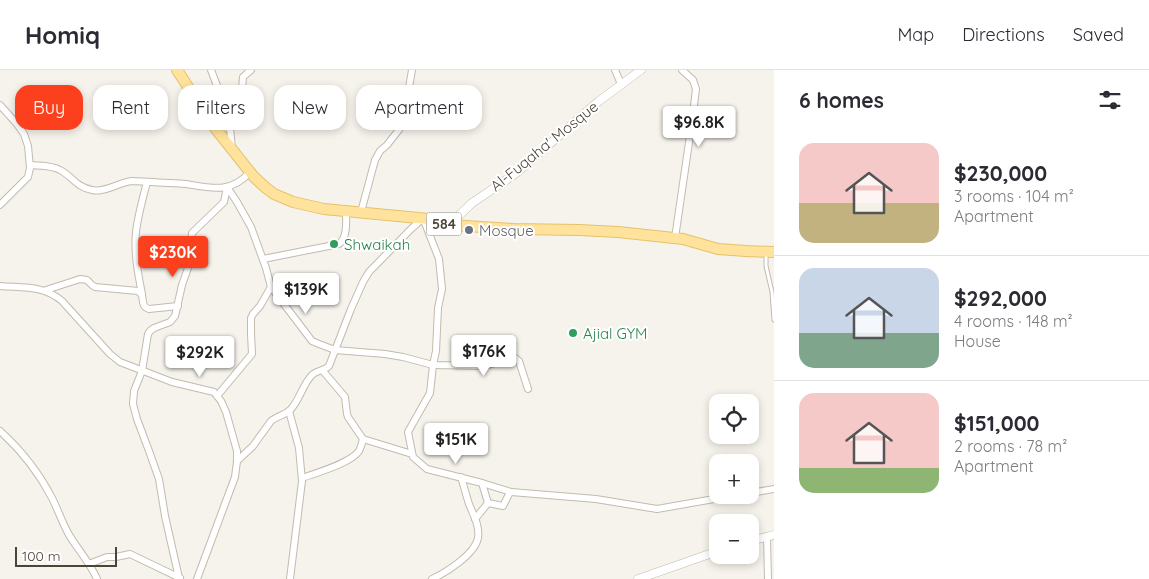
<!DOCTYPE html>
<meta charset="utf-8">
<style>
:root{--surface:#fff;--page:#f2f2f3;--text:#2b2b33;--muted:#7c7c81;--line:#e1e1e2;--accent:#fc3f1d}
body{margin:0;font-family:Quicksand,sans-serif;background:var(--page);color:var(--text);height:100vh;display:flex;flex-direction:column;font-size:19px;white-space:nowrap}
*{box-sizing:border-box;margin:0}
p{font-size:16px;color:var(--muted)}
.icon{flex:none;width:28px;height:28px;fill:none;stroke:currentColor;stroke-width:2;stroke-linecap:round;stroke-linejoin:round}
.map{position:relative;flex:1;overflow:hidden}
.details{display:flex;flex-direction:column;background:var(--surface);width:375px}
.details>*{flex:none}
.top-card{position:absolute;left:15px;top:15px;width:475px;height:45px;display:flex;gap:10px}
.fabs{position:absolute;left:709px;top:324px;display:grid;gap:10px}
.fabs a{display:grid;place-items:center;width:50px;height:50px;border-radius:10px;background:var(--surface);box-shadow:0 2px 8px #0003;font-size:25px}
.scale{position:absolute;left:15px;bottom:12px;width:102px;box-sizing:border-box;padding-left:5px;border:2px solid #4b4439;border-top:0;font-size:14px;line-height:18px;white-space:nowrap;color:#4b4439;-webkit-text-stroke:4px #fff;paint-order:stroke}
.price{position:absolute;translate:-50% -42px;padding:0 11px;border-radius:5px;background:#fff;color:#222;font-size:16px;line-height:32px;filter:drop-shadow(0 1px 2px #0008)}
.price::after{content:'';position:absolute;left:50%;top:30px;width:15px;height:11px;margin-left:-8px;background:inherit;clip-path:polygon(0 0,100% 0,50% 100%)}
.price.active{background:var(--accent);color:#fff}
ul{padding:0;list-style:none}
li{display:flex;align-items:center;gap:15px;height:125px;padding:0 25px}
li+li{border-top:1px solid var(--line)}
li span{display:grid;place-items:center;flex:none;width:140px;height:100px;border-radius:15px;color:#555}
li>.icon{margin-inline-start:auto}
span .icon{width:60px;height:60px;fill:#fffc;stroke-width:1}
li b{font-size:21px}
h2{display:flex;justify-content:space-between;align-items:center;height:60px;padding:0 25px;font-size:21px}
.tag{padding:0 18px;border-radius:15px;background:var(--surface);box-shadow:0 2px 8px #0003;font-size:18px;line-height:45px}
.tag.active{background:var(--accent);color:#fff}
header{display:flex;align-items:center;gap:30px;box-sizing:border-box;height:70px;padding:0 25px;background:var(--surface);border-bottom:1px solid var(--line)}
header strong{font-size:24px}
nav{display:flex;gap:28px;margin-inline-start:auto;font-size:18px}
main{display:flex;flex:1;min-height:0}
.map>svg:first-child{display:block}
</style>
<header>
<strong>Homiq</strong>
<nav><a>Map</a><a>Directions</a><a>Saved</a></nav>
</header>
<main>
<div class="map">
<svg width="774" height="509" viewBox="0 0 774 509">
<rect width="100%" height="100%" fill="#f6f3ec"/>
<g fill="none" stroke-linecap="round" stroke-linejoin="round">
<g stroke="#c2bbae" stroke-width="5">
<polyline id="service" points="766,185 766,196 772,222 774,250"/>
</g>
<g stroke="#c2bbae" stroke-width="8">
<g id="minor">
<polyline points="211,0 229,47 232,79"/>
<polyline points="615,0 621,14"/>
<polyline points="0,35 17,54 24,64 28,76 30,98 28,107 0,135"/>
<polyline points="227,42 242,19 243,7 251,0"/>
<path d="M 30,95 C 40,96 51,95 60,100 C 72,106 76,117 92,120 C 105,123 119,112 132,111 C 139,111 145,112 152,112 C 163,113 175,113 186,114 C 211,118 231,124 250,102"/>
<polyline points="227,117 237,132 251,157 266,198 271,217 312,271 319,274 335,280 385,284 403,287 433,295 485,296 514,287 519,291 528,319"/>
<polyline points="361,142 375,90 380,81 387,75 401,57 404,46 412,0"/>
<polyline points="675,168 692,52 696,19 693,10 682,0"/>
<path d="M 263,189 L 339,174 C 348,167 346,151 346,141"/>
<path d="M 0,216 C 23,218 43,215 62,231 L 110,284 L 120,292 L 172,312 L 214,322 L 221,331 L 226,342 L 237,381 L 237,391 L 235,407 L 197,509"/>
<path d="M 46,220 L 80,209 L 87,210 L 92,215 L 95,217 L 138,221 L 142,225 C 143,231 142,237 149,239 L 178,236"/>
<path d="M 142,224 C 138,204 134,183 136,162 C 138,145 143,128 147,112"/>
<polyline points="217,326 252,284 251,264 251,248 253,244 260,236 271,217"/>
<polyline points="289,341 299,378 302,411 290,509"/>
<path d="M 0,361 C 21,380 39,403 52,428 C 58,440 62,452 68,463 C 77,479 90,492 97,509"/>
<polyline points="363,369 412,384"/>
<path d="M 237,391 L 253,376 L 271,351 C 277,346 286,345 291,339 C 300,329 303,314 312,305 C 317,300 324,301 329,296 L 351,239 L 363,212 L 369,202 L 410,160 L 423,148 L 439,189 L 442,219 L 438,238 L 436,281 L 433,295 L 430,323 L 408,362 L 413,387 L 427,399 L 482,413 L 511,422 L 596,429 L 657,439 L 737,425"/>
<path d="M 302,408 C 316,403 351,393 359,381 C 361,377 362,373 363,369 L 348,347 L 347,344 L 345,327 L 323,301"/>
<polyline points="482,413 488,433 503,436 509,424 511,422"/>
<polyline points="750,423 774,419"/>
<polyline points="475,449 488,433"/>
<polyline points="767,467 768,509"/>
<polyline points="89,494 107,487 116,487 130,484 180,508"/>
<polyline points="179,508 165,446 159,409 149,381 137,349 133,334 134,321 142,301 148,264 150,261 154,258 170,252 175,246 182,215 188,198 192,163 224,132 227,117"/>
<path d="M 432,509 C 447,502 475,484 478,468 C 480,456 473,444 469,434 C 466,425 464,416 461,407"/>
</g>
</g>
<g stroke="#c2bbae" stroke-width="9">
<g id="tertiary">
<polyline points="449,155 472,133 515,104 599,31 641,0"/>
<polyline points="750,471 774,465"/>
<polyline points="638,509 718,481"/>
</g>
</g>
<g stroke="#e6c16a" stroke-width="12">
<polyline id="primary" points="177,0 215,58 254,107 266,118 274,124 293,132 324,139 429,149 449,155 513,159 579,160 618,162 683,169 718,179 746,181 774,182"/>
</g>
<use href="#service" stroke="#fff" stroke-width="3"/>
<use href="#minor" stroke="#fff" stroke-width="6"/>
<use href="#tertiary" stroke="#fff" stroke-width="8"/>
<use href="#primary" stroke="#ffe39c" stroke-width="10"/>
</g>
<circle fill="#6b7280" stroke="#fff" stroke-width="2" cx="469" cy="160" r="5"/>
<g fill="#2e9e5b" stroke="#fff" stroke-width="2">
<circle cx="334" cy="174" r="5"/>
<circle cx="573" cy="263" r="5"/>
</g>
<g text-anchor="middle" dominant-baseline="central" stroke-width="4" stroke-linejoin="round" paint-order="stroke">
<rect fill="#fff" stroke="#817c74" stroke-width="1" x="426.5" y="142.5" width="35" height="23" rx="4"/>
<g font-size="14" font-weight="bold" fill="#4b4439">
<text x="444" y="154">584</text>
</g>
<g font-size="15" fill="#4b4439" stroke="#fff">
<text transform="translate(544 76) rotate(-39)">Al-Fuqaha' Mosque</text>
</g>
<g font-size="15" fill="#5b616d" stroke="#fff" text-anchor="start">
<text x="479" y="160">Mosque</text>
</g>
<g font-size="15" fill="#27864d" stroke="#fff" text-anchor="start">
<text x="344" y="174">Shwaikah</text>
<text x="583" y="263">Ajial GYM</text>
</g>
</g>
</svg>
<div class="fabs">
<a><svg class="icon" aria-label="locate" viewBox="0 0 24 24"><circle cx="12" cy="12" r="6"/><path d="M12 2v4M12 18v4M2 12h4M18 12h4"/></svg></a>
<a>+</a>
<a>−</a>
</div>
<div class="scale">100 m</div>
<b class="price" style="left:699px;top:78px">$96.8K</b>
<b class="price active" style="left:173px;top:208px">$230K</b>
<b class="price" style="left:306px;top:245px">$139K</b>
<b class="price" style="left:484px;top:307px">$176K</b>
<b class="price" style="left:200px;top:308px">$292K</b>
<b class="price" style="left:456px;top:395px">$151K</b>
<div class="top-card">
<a class="tag active">Buy</a>
<a class="tag">Rent</a>
<a class="tag">Filters</a>
<a class="tag">New</a>
<a class="tag">Apartment</a>
</div>
</div>
<section class="details">
<h2>6 homes<svg class="icon" aria-label="filters" viewBox="0 0 24 24"><path d="M4 7h16M4 17h16"/><circle cx="9" cy="7" r="2"/><circle cx="15" cy="17" r="2"/></svg></h2>
<ul>
<li><span style="background:linear-gradient(#f6c9c9 60%,#c2b280 0)"><svg class="icon" aria-label="home" viewBox="0 0 24 24"><path d="M3 11l9-7 9 7M6 9v11h12V9"/></svg></span><div><b>$230,000</b><p>3 rooms · 104 m²</p><p>Apartment</p></div></li>
<li><span style="background:linear-gradient(#c9d6e8 65%,#7fa58c 0)"><svg class="icon" aria-label="home" viewBox="0 0 24 24"><path d="M3 11l9-7 9 7M6 9v11h12V9"/></svg></span><div><b>$292,000</b><p>4 rooms · 148 m²</p><p>House</p></div></li>
<li><span style="background:linear-gradient(#f6c9c9 75%,#8fb573 0)"><svg class="icon" aria-label="home" viewBox="0 0 24 24"><path d="M3 11l9-7 9 7M6 9v11h12V9"/></svg></span><div><b>$151,000</b><p>2 rooms · 78 m²</p><p>Apartment</p></div></li>
</ul>
</section>
</main>
